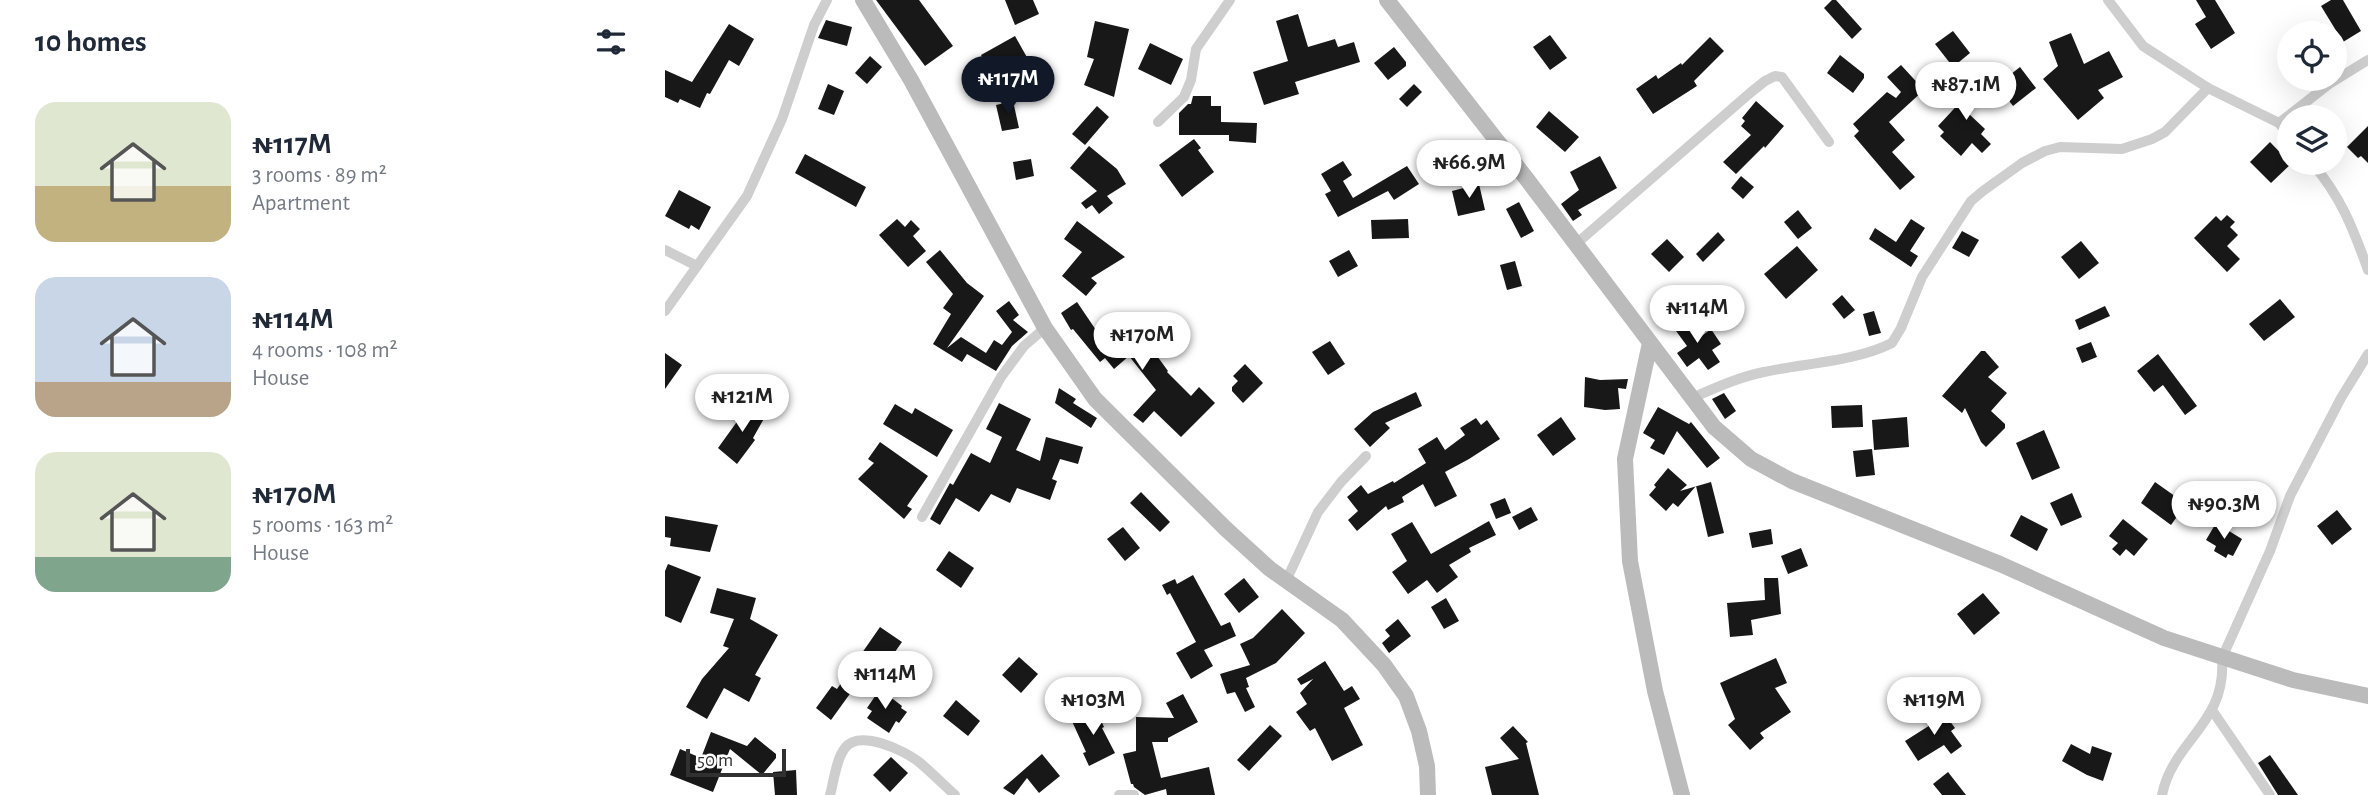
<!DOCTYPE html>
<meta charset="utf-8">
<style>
:root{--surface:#fff;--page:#f6f6f7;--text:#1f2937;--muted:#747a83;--accent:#111827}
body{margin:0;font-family:"Alegreya Sans",sans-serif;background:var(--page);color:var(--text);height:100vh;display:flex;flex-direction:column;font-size:26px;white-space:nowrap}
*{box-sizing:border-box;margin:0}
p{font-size:23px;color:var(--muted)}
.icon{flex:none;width:38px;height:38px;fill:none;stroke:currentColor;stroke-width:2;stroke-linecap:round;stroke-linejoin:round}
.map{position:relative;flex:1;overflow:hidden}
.side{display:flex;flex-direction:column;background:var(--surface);width:665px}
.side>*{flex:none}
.tools{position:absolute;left:1612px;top:21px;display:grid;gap:14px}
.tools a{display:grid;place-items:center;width:70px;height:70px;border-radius:50%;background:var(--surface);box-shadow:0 7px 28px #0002;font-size:35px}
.scale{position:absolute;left:21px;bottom:18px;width:100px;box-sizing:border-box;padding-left:7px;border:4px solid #313131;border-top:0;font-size:19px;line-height:24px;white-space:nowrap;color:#313131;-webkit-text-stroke:5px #fff;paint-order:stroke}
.price{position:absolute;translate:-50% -60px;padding:0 16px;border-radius:24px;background:#fff;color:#222;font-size:23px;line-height:46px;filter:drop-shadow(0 2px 4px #0008)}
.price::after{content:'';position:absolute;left:50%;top:42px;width:21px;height:16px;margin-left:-10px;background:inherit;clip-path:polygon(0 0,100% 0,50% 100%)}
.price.on{background:var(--accent);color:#fff}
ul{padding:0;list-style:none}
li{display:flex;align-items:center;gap:21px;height:175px;padding:0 35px}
li span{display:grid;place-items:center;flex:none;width:196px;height:140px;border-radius:21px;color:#555}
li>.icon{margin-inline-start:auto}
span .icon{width:84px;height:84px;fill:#fffc;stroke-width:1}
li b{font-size:30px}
h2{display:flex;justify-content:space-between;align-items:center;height:84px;padding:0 35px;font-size:30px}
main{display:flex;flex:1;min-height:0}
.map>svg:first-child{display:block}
</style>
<main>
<section class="side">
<h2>10 homes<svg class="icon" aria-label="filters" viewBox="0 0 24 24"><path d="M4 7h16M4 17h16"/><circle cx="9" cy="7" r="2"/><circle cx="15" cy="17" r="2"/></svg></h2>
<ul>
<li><span style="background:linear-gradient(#dfe7d0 60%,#c2b280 0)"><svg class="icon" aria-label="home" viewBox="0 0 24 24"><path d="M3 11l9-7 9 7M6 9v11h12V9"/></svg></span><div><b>₦117M</b><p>3 rooms · 89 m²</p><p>Apartment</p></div></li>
<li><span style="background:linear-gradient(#c9d6e8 75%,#b9a48a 0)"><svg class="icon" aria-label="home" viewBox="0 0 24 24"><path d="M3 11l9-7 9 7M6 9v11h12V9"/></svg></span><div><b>₦114M</b><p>4 rooms · 108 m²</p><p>House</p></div></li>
<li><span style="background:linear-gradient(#dfe7d0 75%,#7fa58c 0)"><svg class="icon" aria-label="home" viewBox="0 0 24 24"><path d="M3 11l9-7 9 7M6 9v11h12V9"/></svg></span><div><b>₦170M</b><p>5 rooms · 163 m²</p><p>House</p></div></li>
</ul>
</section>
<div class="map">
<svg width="1703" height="795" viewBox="0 0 1703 795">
<rect width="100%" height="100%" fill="#fff"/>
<g fill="#181818">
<polygon points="211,0 254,0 288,46 260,66"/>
<polygon points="340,0 368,0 374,14 350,25"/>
<polygon points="1167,0 1171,0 1197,29 1187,39 1159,8"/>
<polygon points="1531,0 1550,0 1570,33 1546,49 1530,24 1541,17"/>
<polygon points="1666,0 1678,0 1696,31 1678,42 1656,6"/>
<polygon points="633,14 643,47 670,39 673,47 689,42 695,62 630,82 634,94 599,105 588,72 623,61 611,21"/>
<polygon points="161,20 187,27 182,46 153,38"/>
<polygon points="430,21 464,29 449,97 419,85 429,59 422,57"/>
<polygon points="64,24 89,39 74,66 64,60 45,94 42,93 35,108 15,99 13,103 0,97 0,70 27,82"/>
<polygon points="1288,31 1305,53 1288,67 1270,44"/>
<polygon points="1406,33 1419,64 1444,51 1458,77 1433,90 1439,98 1413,120 1378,79 1393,66 1384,42"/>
<polygon points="885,35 902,58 885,70 868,47"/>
<polygon points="350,36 368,68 334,87 316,55"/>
<polygon points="1045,37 1059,51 1029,81 1032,86 988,114 971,89 991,75 993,79 1016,63 1017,65"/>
<polygon points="485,43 518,59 506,85 473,69"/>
<polygon points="729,47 741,62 741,66 723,80 709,63"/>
<polygon points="1175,55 1199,74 1199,78 1188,93 1162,73"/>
<polygon points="205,56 217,67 202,84 190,73"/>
<polygon points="1236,65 1259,90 1224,122 1240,140 1227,152 1250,177 1235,190 1189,136 1194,131 1188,124 1222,92 1231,98 1236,92 1222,77"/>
<polygon points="1355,67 1371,88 1348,106 1332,85"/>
<polygon points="1314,77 1325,87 1303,113 1320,129 1316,134 1326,144 1317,153 1307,143 1296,156 1275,136 1279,132 1273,126 1299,98 1297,96"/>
<polygon points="163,84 179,91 169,115 153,109"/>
<polygon points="749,84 757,92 742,107 734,99"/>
<polygon points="528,96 546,96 546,106 556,106 556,122 592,123 591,143 564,141 564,135 514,135 514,113 523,104 526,104"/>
<polygon points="348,101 354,128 337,131 331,105"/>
<polygon points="1091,101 1119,126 1100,148 1099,146 1071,174 1058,162 1086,135 1076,126 1080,121 1077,118"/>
<polygon points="432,106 444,117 420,145 407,134"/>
<polygon points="884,111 914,137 900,152 871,127"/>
<polygon points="1703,126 1703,163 1696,156 1693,158 1682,147"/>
<polygon points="529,139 536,148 533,150 549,172 517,197 494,165"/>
<polygon points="1605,142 1626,164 1606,183 1585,162"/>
<polygon points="424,146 452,169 461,184 442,196 448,203 434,214 427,205 421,209 416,203 432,191 405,168"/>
<polygon points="140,154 201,187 191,207 130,173"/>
<polygon points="935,156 952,188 913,210 917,215 908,221 896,204 914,190 905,172"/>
<polygon points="366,159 369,176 351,180 348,162"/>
<polygon points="678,161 687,175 678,181 688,198 742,166 754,184 729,200 723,191 673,217 660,194 666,191 656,174"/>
<polygon points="1076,176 1089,187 1078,199 1066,188"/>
<polygon points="814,184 820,210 793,216 787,191"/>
<polygon points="14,190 46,207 34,230 26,225 24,229 0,216"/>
<polygon points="854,202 869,231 856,238 841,209"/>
<polygon points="1133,210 1147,228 1133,239 1119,222"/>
<polygon points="1562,215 1570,222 1565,227 1573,235 1562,246 1575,259 1562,272 1529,238 1551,216 1556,221"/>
<polygon points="232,219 240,227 246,220 255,229 248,236 261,251 243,267 214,235"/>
<polygon points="743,219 744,238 707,239 706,220"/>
<polygon points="1246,219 1260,228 1245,251 1253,256 1246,267 1204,239 1210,228 1231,242"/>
<polygon points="412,221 460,257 426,278 432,283 421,296 397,276 417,252 399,239"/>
<polygon points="1297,231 1314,240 1304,257 1287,248"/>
<polygon points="1053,232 1060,240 1038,262 1031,254"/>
<polygon points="1002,239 1019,257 1004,272 986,254"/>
<polygon points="1416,241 1434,263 1414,279 1396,257"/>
<polygon points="1132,246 1153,270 1121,299 1099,274"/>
<polygon points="275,250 302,283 319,296 282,348 296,337 321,353 329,340 337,345 347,332 331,311 344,301 354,315 348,320 363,332 347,346 331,371 302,354 297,362 268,344 286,314 278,308 288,294 261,262"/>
<polygon points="684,250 693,266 673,277 664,261"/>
<polygon points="850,261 857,286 842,290 835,265"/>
<polygon points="1177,295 1190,310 1179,319 1167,304"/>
<polygon points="1615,299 1630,317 1599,341 1584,324"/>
<polygon points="412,302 433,333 450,319 480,355 487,349 503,371 502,372 526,396 534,387 550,403 516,437 489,411 478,423 468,415 491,390 464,356 449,369 440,358 435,362 408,329 406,330 396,313"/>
<polygon points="1440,306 1445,316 1414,330 1410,320"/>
<polygon points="1209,311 1216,333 1204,336 1198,314"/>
<polygon points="1018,315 1034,338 1046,329 1056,344 1047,350 1055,362 1043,370 1034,358 1022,367 1012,353 1022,346 1006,324"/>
<polygon points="665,341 680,364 663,375 647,352"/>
<polygon points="1426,342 1432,357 1417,363 1411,348"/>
<polygon points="1316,351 1320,351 1334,367 1323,377 1342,393 1326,411 1340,424 1340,428 1321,447 1316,442 1300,408 1297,413 1277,396"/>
<polygon points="0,353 17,365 0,389"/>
<polygon points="1493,354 1532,406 1520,415 1498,385 1489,392 1472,371"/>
<polygon points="580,364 598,383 578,403 567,391 567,387 573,381 568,376"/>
<polygon points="920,377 935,380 963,379 961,389 953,388 955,409 940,410 919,407"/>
<polygon points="394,388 411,399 408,403 432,418 426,428 390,403"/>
<polygon points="751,392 757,406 720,423 725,428 705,447 689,429 708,412"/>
<polygon points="1059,393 1071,411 1060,419 1047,399"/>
<polygon points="334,403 366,419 351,450 375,461 381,437 418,447 413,464 395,459 387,479 392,481 385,500 352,488 345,503 326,494 314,512 291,498 275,525 265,519 285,483 288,485 306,453 325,463 337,437 321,429"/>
<polygon points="230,404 247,414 250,408 288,430 272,457 218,424"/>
<polygon points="84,405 101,415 88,438 90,440 72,464 53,448"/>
<polygon points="1197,405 1198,427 1167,428 1166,406"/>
<polygon points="993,407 1024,424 1026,422 1055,458 1042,468 1012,431 999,455 985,448 990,440 978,433"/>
<polygon points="896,417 911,439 888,456 872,435"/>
<polygon points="1242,417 1244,447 1209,450 1207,420"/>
<polygon points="811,418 816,425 822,420 835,439 804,459 780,472 792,496 770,507 758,484 737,497 739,502 723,510 721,506 692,531 683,520 693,511 682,497 696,485 703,494 728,481 729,483 761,463 753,449 772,437 780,450 800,435 795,428"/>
<polygon points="1379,430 1395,468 1367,480 1351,443"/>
<polygon points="215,442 263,476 242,506 247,509 239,519 193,479 209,463 203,459"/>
<polygon points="1207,449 1210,475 1191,477 1188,451"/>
<polygon points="1003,468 1022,485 1015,491 1046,482 1059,533 1043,537 1031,486 1013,507 1008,503 1001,511 984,495 991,487 989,485"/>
<polygon points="1490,482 1521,504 1506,525 1476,503"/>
<polygon points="476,492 505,522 495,532 465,503"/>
<polygon points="1407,493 1417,517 1396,526 1385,503"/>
<polygon points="1555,495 1567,503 1556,521 1544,513"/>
<polygon points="840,498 846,513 831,519 825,504"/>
<polygon points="866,507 873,520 854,530 847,517"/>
<polygon points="1672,510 1687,529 1667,545 1652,526"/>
<polygon points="1356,515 1383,529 1372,551 1345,536"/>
<polygon points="0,516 53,525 45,552 5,546 6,538 0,537"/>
<polygon points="1458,519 1483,539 1469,556 1461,549 1455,556 1447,549 1453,543 1444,536"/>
<polygon points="824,521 831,535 804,548 806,552 784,565 793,577 772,593 762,580 743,594 727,572 742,561 726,534 747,522 766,554"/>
<polygon points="1551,523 1577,539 1568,556 1563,554 1561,558 1549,551 1551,546 1541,540"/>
<polygon points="458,527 475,548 460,561 442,539"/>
<polygon points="1106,529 1108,544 1087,548 1084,533"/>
<polygon points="1136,548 1143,566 1123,574 1116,556"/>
<polygon points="284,551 309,568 296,588 271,570"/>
<polygon points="3,564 36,577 16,623 0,616 0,571"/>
<polygon points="528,575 556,626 565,622 571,636 539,650 548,666 526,679 511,653 531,642 505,593 502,595 497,585 510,579 512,584"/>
<polygon points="579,578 594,597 574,613 559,594"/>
<polygon points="1099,578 1113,578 1116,614 1086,620 1088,635 1065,637 1062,603 1100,600"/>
<polygon points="52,588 91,598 85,619 113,635 90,675 96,678 84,702 59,688 42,719 21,707 37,679 64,648 58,646 69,619 45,613"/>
<polygon points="1318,593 1335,613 1309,635 1292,614"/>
<polygon points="781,598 794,621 779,629 766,607"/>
<polygon points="617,609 640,633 611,663 581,678 584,687 581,688 590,707 580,712 570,692 562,694 555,674 585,665 575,644 588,638"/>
<polygon points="733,619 746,636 724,653 717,643 725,636 720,630"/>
<polygon points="215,627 237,642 215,673 220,677 208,695 192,684 166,720 151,708 167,686 172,689"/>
<polygon points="354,657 373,674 356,693 337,675"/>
<polygon points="1111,658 1122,683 1110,688 1126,712 1095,733 1099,738 1085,750 1063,725 1070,719 1055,683"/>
<polygon points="660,661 679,691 687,686 695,699 679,708 698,745 667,761 650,728 645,731 631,712 642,704 635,693 648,679 636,685 632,679"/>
<polygon points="215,689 237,706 236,708 242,712 234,723 231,721 224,733 202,718 207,711 202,708"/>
<polygon points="518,694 533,722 503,738 503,742 487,742 496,778 544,767 550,795 502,795 501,789 480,795 469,787 468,784 466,784 458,754 471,751 471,717 509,718 501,703"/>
<polygon points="291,700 315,721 303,736 278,716"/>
<polygon points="1275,708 1290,728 1286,731 1297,746 1286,754 1279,745 1253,761 1240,741 1270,722 1265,715"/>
<polygon points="426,710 430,716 433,714 439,727 437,728 450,753 424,766 418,753 421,752 406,719"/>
<polygon points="605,725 617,736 584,771 572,760"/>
<polygon points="848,726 863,742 861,743 874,795 827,795 820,767 854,759 835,738"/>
<polygon points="46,732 82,746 90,737 111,754 111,758 97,775 65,749 48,792 5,775 15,749 36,758"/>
<polygon points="1406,744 1425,754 1427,746 1447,753 1438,781 1422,775 1397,761"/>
<polygon points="377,754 395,776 374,793 362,778 349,795 338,788"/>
<polygon points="1605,755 1633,795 1613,795 1593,763"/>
<polygon points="226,757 243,773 225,792 208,775"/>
<polygon points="131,770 132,795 110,795 108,772"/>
<polygon points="1283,772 1301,795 1277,795 1268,784"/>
</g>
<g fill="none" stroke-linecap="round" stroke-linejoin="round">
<g stroke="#cecece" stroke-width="10">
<polyline points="1443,0 1478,46 1543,88 1614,123 1624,135"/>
<polyline points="493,122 519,97 526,80 531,49 565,0"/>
<polyline points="1614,123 1664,84 1703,60"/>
<path d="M 1647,163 C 1676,197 1688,228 1703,270"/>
<polyline points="911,244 1085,93 1100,81 1110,76 1117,77 1164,142"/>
<polyline points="0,250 32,266"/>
<polyline points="0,311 82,196 117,119 149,25 162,0"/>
<path d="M 1027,398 C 1050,388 1074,377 1099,372 C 1140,363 1189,362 1227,343 L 1236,328 L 1257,277 L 1306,201 L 1318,191 L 1357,163 L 1380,151 L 1395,147 L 1457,149 L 1487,139 L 1500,132 L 1543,88"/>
<polyline points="257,517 336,377 359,346 380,328"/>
<polyline points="621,581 653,512 676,482 701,456"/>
<polyline points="1547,710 1605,795"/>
<path d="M 165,795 C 169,781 171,759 180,748 C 194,729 239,750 254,762 C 266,772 278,784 290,795"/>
<polyline points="454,795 469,795"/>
<path d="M 1497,795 C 1508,740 1562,724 1557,658 L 1605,551 L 1625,496 L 1676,398 L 1703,354"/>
</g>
<g stroke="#bbb" stroke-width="16">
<polyline points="198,0 246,80 380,328 430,399 561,529 605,569 677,620 719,665 741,696 754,731 762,766 763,795"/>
<polyline points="722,0 861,178 1049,427 1086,459 1127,481 1335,564 1499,638 1628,680 1703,696"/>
<polyline points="985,343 960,459 965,561 990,691 1017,795"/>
</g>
</g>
</svg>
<div class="tools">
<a><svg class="icon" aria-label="locate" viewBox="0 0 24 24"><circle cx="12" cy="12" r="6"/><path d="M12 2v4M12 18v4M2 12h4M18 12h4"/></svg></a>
<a><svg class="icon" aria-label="layers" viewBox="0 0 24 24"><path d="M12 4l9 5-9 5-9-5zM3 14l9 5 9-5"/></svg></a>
</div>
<div class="scale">50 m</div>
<b class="price on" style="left:343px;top:116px">₦117M</b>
<b class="price" style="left:1301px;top:122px">₦87.1M</b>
<b class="price" style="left:804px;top:200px">₦66.9M</b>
<b class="price" style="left:1032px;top:345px">₦114M</b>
<b class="price" style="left:477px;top:372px">₦170M</b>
<b class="price" style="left:77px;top:434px">₦121M</b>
<b class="price" style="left:1559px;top:541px">₦90.3M</b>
<b class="price" style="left:220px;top:711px">₦114M</b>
<b class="price" style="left:428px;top:737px">₦103M</b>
<b class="price" style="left:1269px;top:737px">₦119M</b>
</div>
</main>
